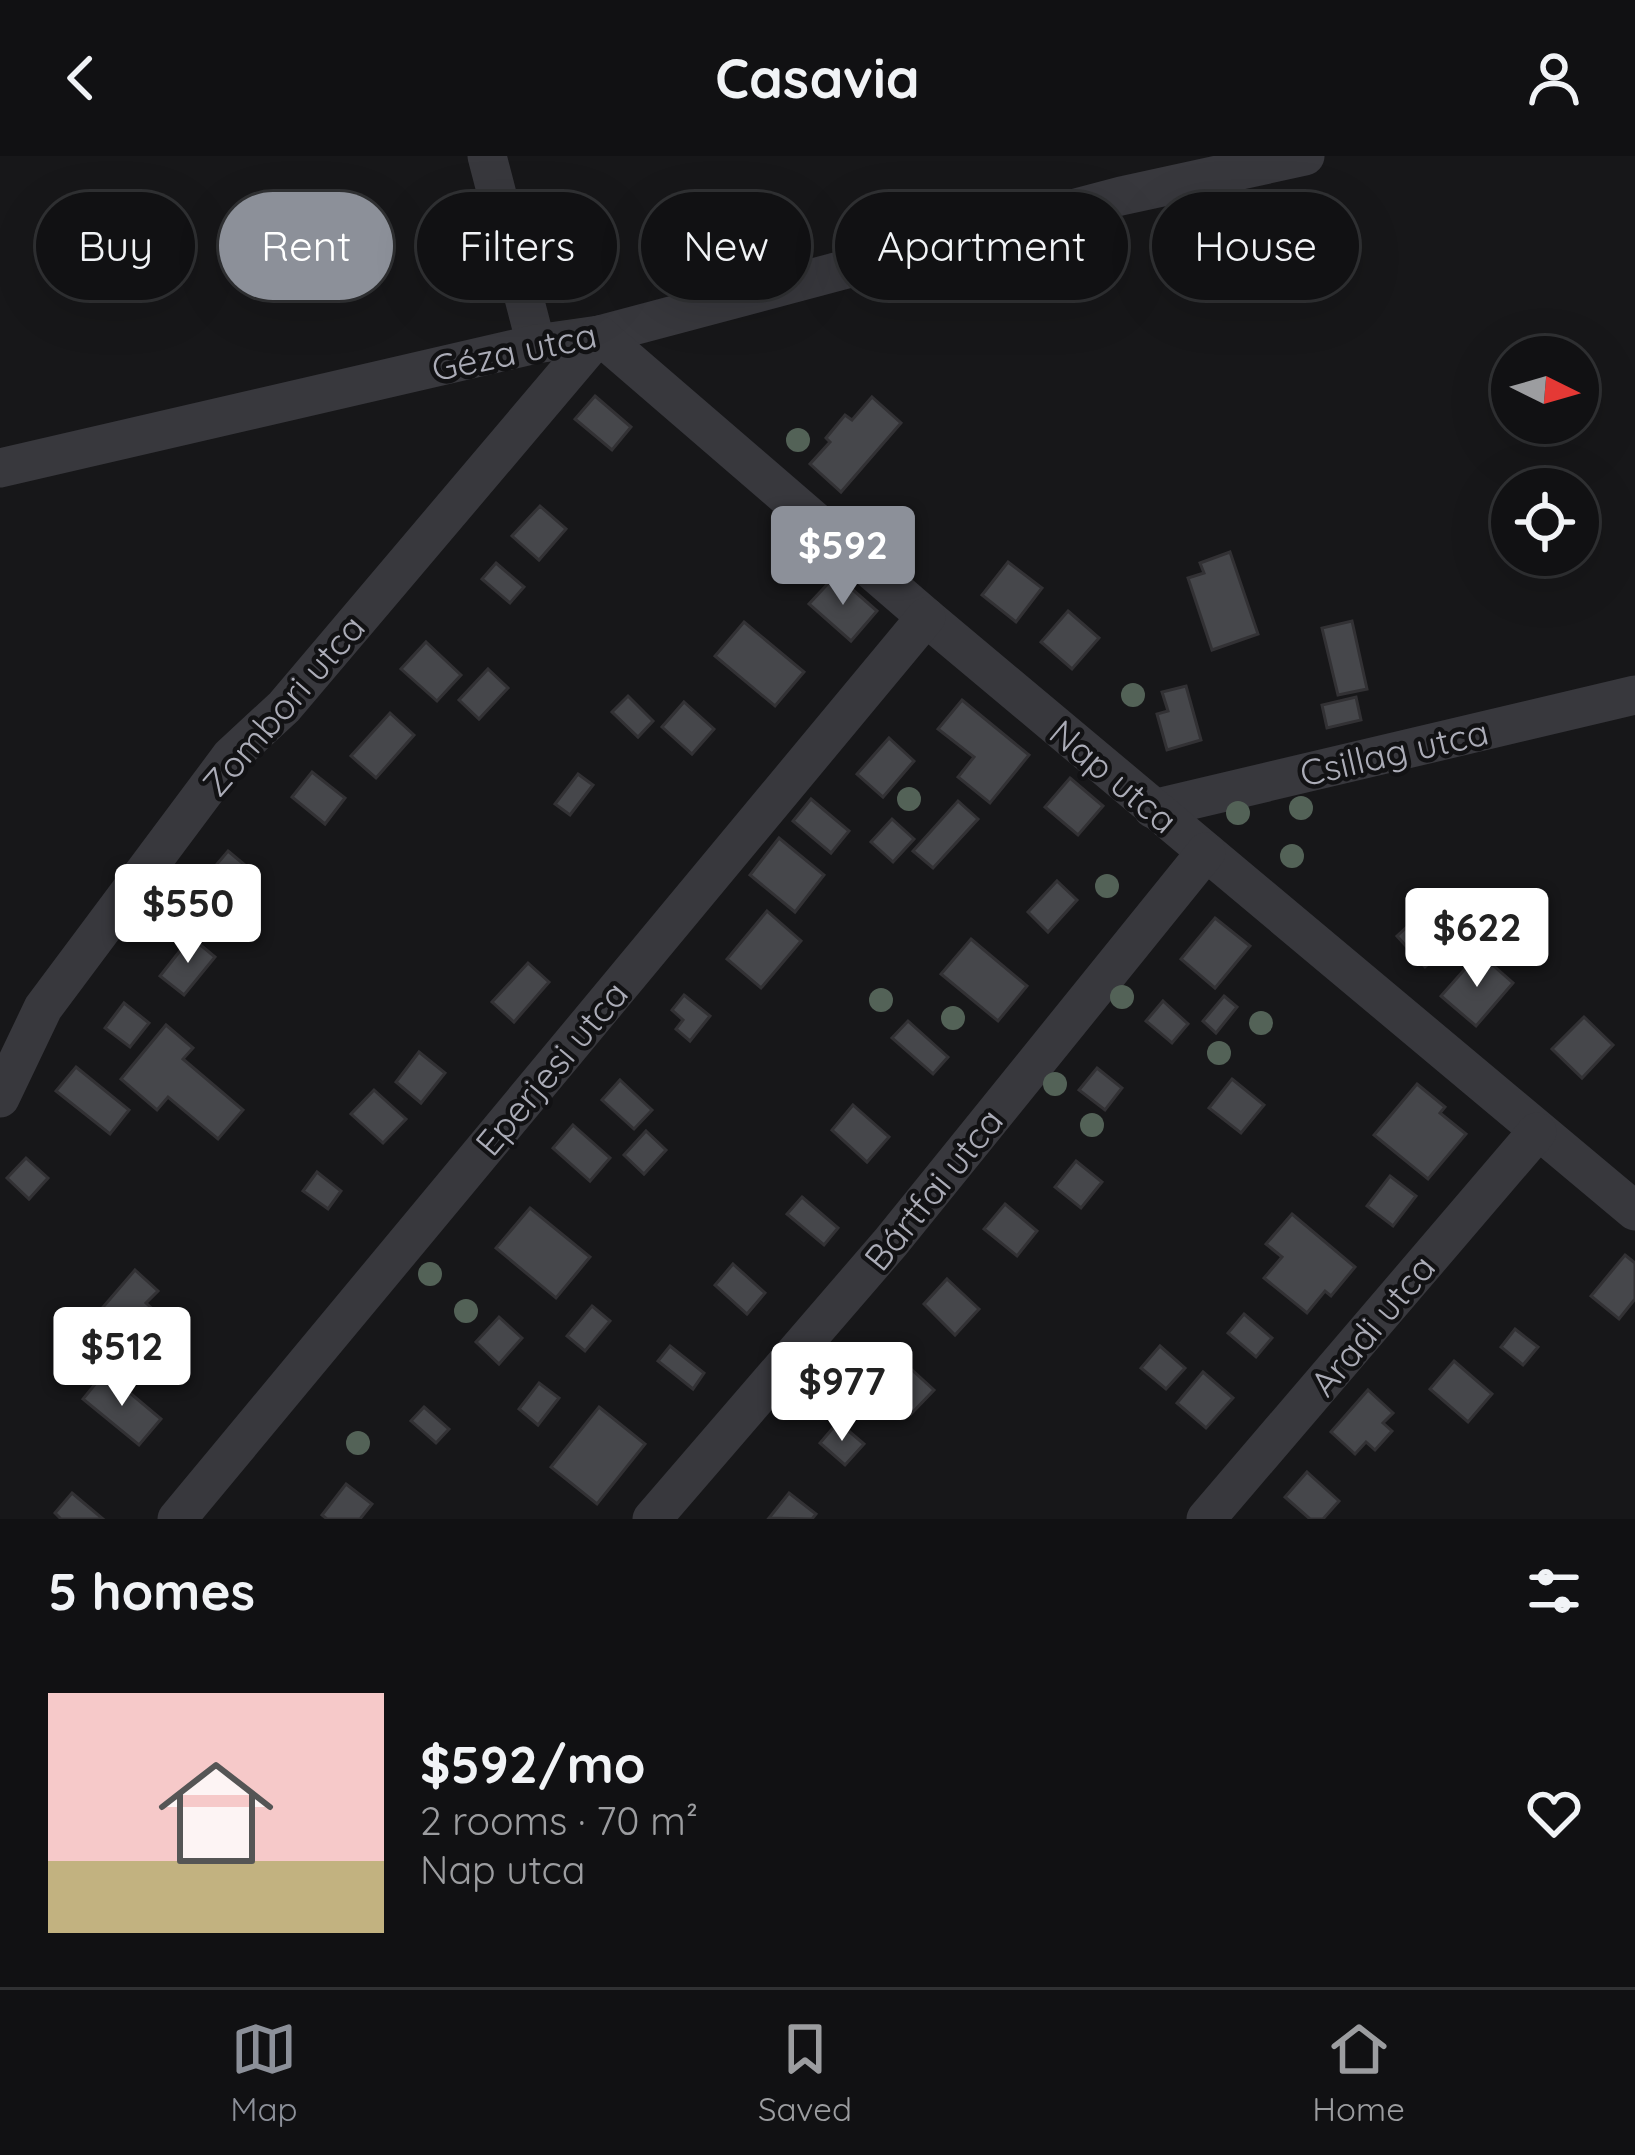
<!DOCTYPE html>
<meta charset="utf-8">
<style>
:root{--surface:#111113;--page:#1e1f21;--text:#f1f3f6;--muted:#9c9da0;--line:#303133;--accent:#8c9099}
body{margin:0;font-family:Quicksand,sans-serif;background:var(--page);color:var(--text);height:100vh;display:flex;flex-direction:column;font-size:45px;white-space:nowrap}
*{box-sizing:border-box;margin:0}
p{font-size:39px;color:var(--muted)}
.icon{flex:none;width:66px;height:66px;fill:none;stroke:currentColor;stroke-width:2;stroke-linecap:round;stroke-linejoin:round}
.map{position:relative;height:1363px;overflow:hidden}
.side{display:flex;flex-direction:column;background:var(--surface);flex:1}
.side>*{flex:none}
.top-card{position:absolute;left:36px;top:36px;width:1563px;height:108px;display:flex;gap:24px}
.needle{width:78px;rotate:95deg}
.fabs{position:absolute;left:1491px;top:180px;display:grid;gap:24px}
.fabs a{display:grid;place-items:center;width:108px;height:108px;border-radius:50%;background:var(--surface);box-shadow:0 12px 48px #0002,0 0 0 3px var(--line);font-size:60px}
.price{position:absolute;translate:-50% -102px;padding:0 27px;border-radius:12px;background:#fff;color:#222;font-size:39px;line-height:78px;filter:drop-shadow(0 3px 6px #0008)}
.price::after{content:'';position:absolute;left:50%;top:72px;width:36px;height:27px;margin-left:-18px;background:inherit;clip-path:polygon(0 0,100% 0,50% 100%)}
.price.selected{background:var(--accent);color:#fff}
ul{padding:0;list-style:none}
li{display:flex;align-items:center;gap:36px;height:300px;padding:0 48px}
li span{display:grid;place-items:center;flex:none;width:336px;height:240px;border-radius:0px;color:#555}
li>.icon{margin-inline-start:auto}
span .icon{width:144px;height:144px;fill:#fffc;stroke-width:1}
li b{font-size:51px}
h2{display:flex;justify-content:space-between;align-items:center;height:144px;padding:0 48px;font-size:51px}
.pill{padding:0 42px;border-radius:54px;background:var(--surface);box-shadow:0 12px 48px #0002,0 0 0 3px var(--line);font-size:42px;line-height:108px}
.pill.selected{background:var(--accent);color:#fff}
header{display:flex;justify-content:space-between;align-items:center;height:156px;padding:0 48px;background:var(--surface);font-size:54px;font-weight:800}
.menu{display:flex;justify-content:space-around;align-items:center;height:168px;border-top:3px solid var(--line);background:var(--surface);font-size:33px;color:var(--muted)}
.menu a{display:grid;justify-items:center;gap:6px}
.menu .selected{color:var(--accent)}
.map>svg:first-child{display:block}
</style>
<header><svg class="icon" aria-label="back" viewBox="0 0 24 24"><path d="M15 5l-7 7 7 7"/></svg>Casavia<svg class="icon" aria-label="person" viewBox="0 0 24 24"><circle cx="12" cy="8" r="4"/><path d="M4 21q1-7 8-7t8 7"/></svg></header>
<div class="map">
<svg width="1635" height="1363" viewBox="0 0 1635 1363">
<rect width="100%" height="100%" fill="#171719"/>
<g fill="#46474b" stroke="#323134" stroke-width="3">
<polygon points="595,240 631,271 612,294 575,263"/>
<polygon points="872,241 901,267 841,336 810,308 830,286 826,282 845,259 852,264"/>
<polygon points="540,350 566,373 539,404 512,380"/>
<polygon points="1230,396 1258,478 1212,494 1188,422 1204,417 1200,407"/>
<polygon points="1008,406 1042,432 1016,466 982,439"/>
<polygon points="496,407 524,431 510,447 482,423"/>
<polygon points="836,419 877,455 851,485 809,448"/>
<polygon points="1068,455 1099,482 1072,513 1041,486"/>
<polygon points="1352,465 1367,533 1338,539 1322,472"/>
<polygon points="744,466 804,516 775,550 715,500"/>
<polygon points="426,486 461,519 437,545 401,513"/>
<polygon points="488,513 508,532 479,563 459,544"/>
<polygon points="1186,530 1201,584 1167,594 1157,558 1168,555 1162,536"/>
<polygon points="628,540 653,565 638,581 612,556"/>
<polygon points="1356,541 1361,564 1327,572 1322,549"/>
<polygon points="962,544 1029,599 990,647 958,621 974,601 938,573"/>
<polygon points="684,546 714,573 692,598 662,571"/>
<polygon points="390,557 414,579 376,622 351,600"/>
<polygon points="889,582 914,605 883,641 857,618"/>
<polygon points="312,616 345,642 325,668 292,641"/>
<polygon points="578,618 593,629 570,659 555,648"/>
<polygon points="1070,622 1103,650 1078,679 1045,651"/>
<polygon points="811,643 849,675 831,697 793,665"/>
<polygon points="958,645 978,663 933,712 913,695"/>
<polygon points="892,663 914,683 893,706 871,686"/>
<polygon points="779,682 824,719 795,756 750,719"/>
<polygon points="228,695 252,715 219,754 195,734"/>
<polygon points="1057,725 1077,744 1048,776 1028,756"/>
<polygon points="1443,738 1471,769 1425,811 1397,780"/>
<polygon points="767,755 801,785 761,832 727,803"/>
<polygon points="1215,762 1250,790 1215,832 1181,803"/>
<polygon points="191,781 215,801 184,839 160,820"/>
<polygon points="971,783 1027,830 998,865 941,818"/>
<polygon points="1479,797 1513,827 1476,870 1441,840"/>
<polygon points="528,807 549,826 514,866 492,846"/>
<polygon points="684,839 710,860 690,885 676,873 683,864 672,854"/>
<polygon points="1224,840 1237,851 1216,877 1203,865"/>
<polygon points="1163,845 1188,868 1172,887 1146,865"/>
<polygon points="124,847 149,867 130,891 105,872"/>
<polygon points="1584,861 1613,889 1582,922 1552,893"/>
<polygon points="908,865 948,901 933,918 892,882"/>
<polygon points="166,869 193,892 183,903 243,954 218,983 168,941 157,954 121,923"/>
<polygon points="419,896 445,917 421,947 396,926"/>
<polygon points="76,911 129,954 110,978 56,935"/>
<polygon points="1097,912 1122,932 1105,954 1079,934"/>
<polygon points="1232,923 1264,949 1241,977 1209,952"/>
<polygon points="620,924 652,954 634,973 602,944"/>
<polygon points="1417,928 1445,951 1440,957 1466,978 1428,1023 1374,979"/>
<polygon points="374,934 406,963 383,987 351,958"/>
<polygon points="853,949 889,981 867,1006 832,974"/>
<polygon points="573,969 610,1002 590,1025 553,992"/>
<polygon points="646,975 666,994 644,1018 624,999"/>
<polygon points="26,1002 48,1022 29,1043 7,1022"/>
<polygon points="1076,1005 1102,1026 1081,1052 1055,1031"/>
<polygon points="317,1016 341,1035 328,1053 303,1035"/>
<polygon points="1390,1020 1416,1040 1393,1070 1367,1050"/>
<polygon points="802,1041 838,1072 824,1089 787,1058"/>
<polygon points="1005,1048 1037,1075 1017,1100 984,1073"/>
<polygon points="530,1052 590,1101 556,1142 496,1092"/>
<polygon points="1292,1058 1355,1111 1331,1140 1325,1135 1307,1157 1264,1122 1282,1101 1266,1088"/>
<polygon points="1625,1099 1635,1107 1635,1143 1619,1163 1591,1140"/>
<polygon points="733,1108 765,1137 747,1158 715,1129"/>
<polygon points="135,1114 158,1135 146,1147 158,1158 137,1182 126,1171 114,1185 91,1165"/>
<polygon points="947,1123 979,1153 955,1179 924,1148"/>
<polygon points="592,1150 610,1165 585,1195 567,1180"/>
<polygon points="1244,1158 1272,1182 1256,1201 1228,1177"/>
<polygon points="499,1161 522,1182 499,1208 476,1186"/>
<polygon points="1515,1173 1538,1191 1523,1209 1501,1191"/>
<polygon points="670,1190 704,1217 693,1233 658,1205"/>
<polygon points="1160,1190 1185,1212 1166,1233 1141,1212"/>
<polygon points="889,1193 934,1234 911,1258 867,1218"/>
<polygon points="1454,1205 1492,1238 1468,1266 1430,1233"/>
<polygon points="105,1216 161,1263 139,1289 83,1243"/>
<polygon points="1203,1216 1233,1242 1206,1272 1177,1247"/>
<polygon points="539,1227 559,1242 538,1269 519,1253"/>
<polygon points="1368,1234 1393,1257 1383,1267 1392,1275 1375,1294 1366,1286 1355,1298 1331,1276"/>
<polygon points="424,1251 449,1273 436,1287 411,1265"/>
<polygon points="599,1251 645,1288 597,1348 551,1311"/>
<polygon points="838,1266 864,1288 845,1309 820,1287"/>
<polygon points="1307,1316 1339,1345 1323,1363 1310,1363 1285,1341"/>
<polygon points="346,1328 372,1348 360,1363 327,1363 322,1359"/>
<polygon points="72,1337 103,1363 61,1363 55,1357"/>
<polygon points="789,1337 816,1358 812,1363 769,1362"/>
</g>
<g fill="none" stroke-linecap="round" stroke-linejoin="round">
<g stroke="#38383d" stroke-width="39">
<polyline points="487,0 536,188"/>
<polyline points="0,312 536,188 599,179 1121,40 1305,0"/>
<polyline points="1153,653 1635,539"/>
<polyline points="0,942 43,852 231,600 284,551 599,179 926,461 1635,1055"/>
<polyline points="177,1363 926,461"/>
<polyline points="652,1363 891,1086 1206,696"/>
<polyline points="1206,1363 1537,976"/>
</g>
</g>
<g fill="#536257">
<circle cx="798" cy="284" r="12"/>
<circle cx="1133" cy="539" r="12"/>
<circle cx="909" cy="643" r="12"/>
<circle cx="1301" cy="652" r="12"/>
<circle cx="1238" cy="657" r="12"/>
<circle cx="1292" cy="700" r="12"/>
<circle cx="1107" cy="730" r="12"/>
<circle cx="1122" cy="841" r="12"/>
<circle cx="881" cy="844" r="12"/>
<circle cx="953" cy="862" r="12"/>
<circle cx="1261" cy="867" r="12"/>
<circle cx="1219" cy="897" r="12"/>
<circle cx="1055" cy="928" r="12"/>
<circle cx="1092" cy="969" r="12"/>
<circle cx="430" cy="1118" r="12"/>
<circle cx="466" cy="1155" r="12"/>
<circle cx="358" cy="1287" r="12"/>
</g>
<g text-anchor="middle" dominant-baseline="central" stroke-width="9" stroke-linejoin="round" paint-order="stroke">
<g font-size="36" fill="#abacb7" stroke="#121214">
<text transform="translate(514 195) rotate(-12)">Géza utca</text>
<text transform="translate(283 549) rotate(-49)">Zombori utca</text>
<text transform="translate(1394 596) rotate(-13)">Csillag utca</text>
<text transform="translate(1114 620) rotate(40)">Nap utca</text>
<text transform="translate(551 912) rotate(-50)">Eperjesi utca</text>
<text transform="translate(933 1033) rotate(-51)">Bártfai utca</text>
<text transform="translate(1372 1169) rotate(-50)">Aradi utca</text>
</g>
</g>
</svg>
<div class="fabs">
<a><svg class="needle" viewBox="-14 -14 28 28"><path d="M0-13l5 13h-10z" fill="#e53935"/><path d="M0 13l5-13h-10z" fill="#9c9da0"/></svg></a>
<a><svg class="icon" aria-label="locate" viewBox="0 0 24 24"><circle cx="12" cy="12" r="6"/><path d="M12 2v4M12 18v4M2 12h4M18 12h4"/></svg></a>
</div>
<b class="price selected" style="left:843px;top:452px">$592</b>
<b class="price" style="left:188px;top:810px">$550</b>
<b class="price" style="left:1477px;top:834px">$622</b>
<b class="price" style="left:122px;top:1253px">$512</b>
<b class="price" style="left:842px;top:1288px">$977</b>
<div class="top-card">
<a class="pill">Buy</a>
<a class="pill selected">Rent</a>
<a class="pill">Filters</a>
<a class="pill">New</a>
<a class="pill">Apartment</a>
<a class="pill">House</a>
</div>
</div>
<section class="side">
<h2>5 homes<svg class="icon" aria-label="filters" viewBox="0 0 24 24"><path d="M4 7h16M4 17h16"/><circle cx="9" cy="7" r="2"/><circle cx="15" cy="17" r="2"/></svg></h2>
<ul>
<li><span style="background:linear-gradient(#f6c9c9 70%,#c2b280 0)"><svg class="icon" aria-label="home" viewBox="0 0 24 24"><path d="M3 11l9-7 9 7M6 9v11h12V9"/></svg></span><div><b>$592/mo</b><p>2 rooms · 70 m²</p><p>Nap utca</p></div><svg class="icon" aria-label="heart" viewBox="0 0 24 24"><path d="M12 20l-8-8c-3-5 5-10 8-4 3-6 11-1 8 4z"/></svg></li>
</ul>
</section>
<nav class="menu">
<a class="selected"><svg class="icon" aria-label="map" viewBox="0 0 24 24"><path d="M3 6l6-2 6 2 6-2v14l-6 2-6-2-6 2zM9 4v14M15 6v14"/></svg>Map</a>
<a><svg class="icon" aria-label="saved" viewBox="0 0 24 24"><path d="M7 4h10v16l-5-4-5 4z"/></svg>Saved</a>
<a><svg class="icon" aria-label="home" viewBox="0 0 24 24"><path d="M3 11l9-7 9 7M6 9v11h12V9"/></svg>Home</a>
</nav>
